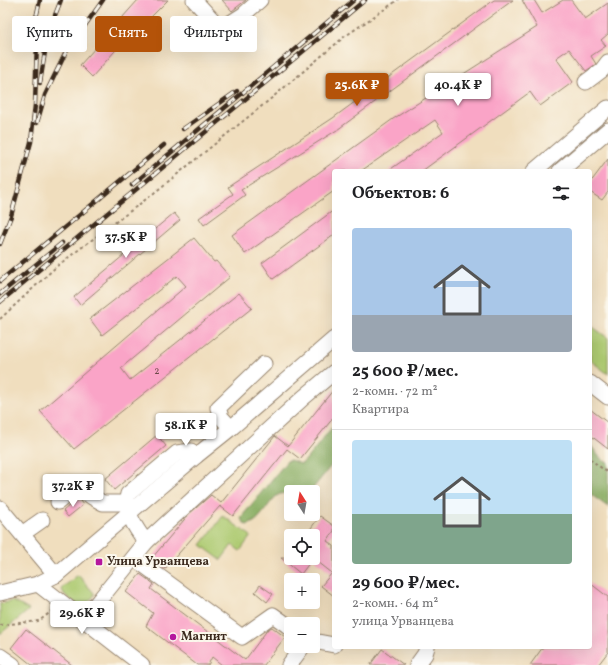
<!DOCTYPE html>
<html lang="ru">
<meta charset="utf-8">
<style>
:root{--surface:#fff;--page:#f6f6f6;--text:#202124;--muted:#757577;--line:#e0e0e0;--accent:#b45309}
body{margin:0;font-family:Vollkorn,serif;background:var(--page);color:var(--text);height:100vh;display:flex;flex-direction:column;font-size:15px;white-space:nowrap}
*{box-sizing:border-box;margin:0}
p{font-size:13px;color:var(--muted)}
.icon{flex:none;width:22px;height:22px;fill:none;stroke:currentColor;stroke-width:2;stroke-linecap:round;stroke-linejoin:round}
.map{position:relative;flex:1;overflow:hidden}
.details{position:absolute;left:332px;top:169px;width:260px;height:480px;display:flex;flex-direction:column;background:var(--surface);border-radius:4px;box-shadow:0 4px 16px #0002}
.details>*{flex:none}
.guide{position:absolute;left:12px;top:16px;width:260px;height:36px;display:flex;gap:8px}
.needle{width:26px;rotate:349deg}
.controls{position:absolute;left:284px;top:485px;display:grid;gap:8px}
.controls a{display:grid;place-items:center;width:36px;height:36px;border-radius:4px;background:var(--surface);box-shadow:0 4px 16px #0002;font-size:20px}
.price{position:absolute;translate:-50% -34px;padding:0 9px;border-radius:4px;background:#fff;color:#222;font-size:13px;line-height:26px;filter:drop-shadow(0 1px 2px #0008)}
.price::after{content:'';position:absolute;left:50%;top:24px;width:12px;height:9px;margin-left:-6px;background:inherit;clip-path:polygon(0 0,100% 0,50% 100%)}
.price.active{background:var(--accent);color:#fff}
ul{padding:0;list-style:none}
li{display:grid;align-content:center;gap:8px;height:212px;padding:0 20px}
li+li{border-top:1px solid var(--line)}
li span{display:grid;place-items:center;height:124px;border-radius:4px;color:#555}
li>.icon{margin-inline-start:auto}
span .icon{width:72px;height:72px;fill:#fffc;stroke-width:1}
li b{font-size:17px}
h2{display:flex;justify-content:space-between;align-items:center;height:48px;padding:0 20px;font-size:17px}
.tag{padding:0 14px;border-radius:4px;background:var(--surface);box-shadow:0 4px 16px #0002;font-size:14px;line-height:36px}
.tag.active{background:var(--accent);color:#fff}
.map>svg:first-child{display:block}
</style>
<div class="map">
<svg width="608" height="665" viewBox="0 0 608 665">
<rect width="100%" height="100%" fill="#fbf7ec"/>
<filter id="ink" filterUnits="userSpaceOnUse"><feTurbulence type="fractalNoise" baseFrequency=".025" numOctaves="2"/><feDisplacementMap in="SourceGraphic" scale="8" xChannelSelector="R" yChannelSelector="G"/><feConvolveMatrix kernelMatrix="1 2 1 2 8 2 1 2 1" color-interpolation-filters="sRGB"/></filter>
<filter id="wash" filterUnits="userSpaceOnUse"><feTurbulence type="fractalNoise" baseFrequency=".012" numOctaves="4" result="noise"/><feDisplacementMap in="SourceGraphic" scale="16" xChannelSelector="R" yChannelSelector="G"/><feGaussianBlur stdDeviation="0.9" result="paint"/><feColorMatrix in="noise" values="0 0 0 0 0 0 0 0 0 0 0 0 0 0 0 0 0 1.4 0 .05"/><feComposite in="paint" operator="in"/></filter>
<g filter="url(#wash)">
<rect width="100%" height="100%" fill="#f0debe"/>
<g fill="#adca71" stroke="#747a48">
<polygon points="590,325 608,338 608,374 590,360"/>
<polygon points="223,516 251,536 240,551 232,545 221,560 201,545"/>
<polygon points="78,575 94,593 94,596 84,606 79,607 63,593 62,588"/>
<polygon points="13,601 29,610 0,634 0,604"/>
</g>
<g fill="#8aae63" stroke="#626c40">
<path d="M 334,425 L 334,462 L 310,492 L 291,492 L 291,497 C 273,481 266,523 246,525 L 241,519 L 243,515 L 287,461 L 290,460 L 301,464 L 304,462 Z"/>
<path d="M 590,444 C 596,452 599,459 608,463 L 608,507 L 590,494 Z"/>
</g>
<g id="blocks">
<g fill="#faa4c7">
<polygon points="138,0 168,0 148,20 145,17 92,77 80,65"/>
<polygon points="222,0 246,0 232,11"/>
<polygon points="494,0 513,0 337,130 241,190 245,195 204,225 199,218 233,194 228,187 333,118"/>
<polygon points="522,0 534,0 542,13 563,0 571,0 585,19 608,3 608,34 601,40 606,46 591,56 596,64 586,71 569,49 556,58 573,82 540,106 530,92 422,171 388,171 443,132 435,120 361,171 334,171 334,191 245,254 232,235 393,119 537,27"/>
<polygon points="608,159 608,192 602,200 590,192 590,183"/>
<polygon points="334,210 334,235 273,279 262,263"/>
<polygon points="174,213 180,220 80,305 74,297"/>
<polygon points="194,238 214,262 216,261 230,277 121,368 130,380 239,293 252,308 74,449 40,411 186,286 177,276 102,335 90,319"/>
<polygon points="334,389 334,417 300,459 287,449 233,516 220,506 165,569 152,558 189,514 211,495 221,503 275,436 288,446"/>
<polygon points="590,409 608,423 608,449 590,435"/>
<polygon points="157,435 166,446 114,490 105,479"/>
<polygon points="78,498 83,505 68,517 63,511"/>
<polygon points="320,516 334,526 334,531 327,541 334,546 334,596 321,586 332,573 313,558 301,574 281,558 313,558 313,536 305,536"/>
<polygon points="140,574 154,584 151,589 245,660 268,629 272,627 285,637 264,665 222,665 212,657 208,665 197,665 146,626 153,613 126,592"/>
<polygon points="590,583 608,597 608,652 598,665 530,665 543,647 590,647"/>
<polygon points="260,585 273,594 267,602 255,592"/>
<polygon points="26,629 72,665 32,665 11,648"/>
<polygon points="382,649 404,665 370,665"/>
</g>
</g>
</g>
<g filter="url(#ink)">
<use href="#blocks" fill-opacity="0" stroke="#96846e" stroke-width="1"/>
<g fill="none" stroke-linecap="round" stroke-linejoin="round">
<g stroke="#96846e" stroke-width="17">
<g id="minor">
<polyline points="194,0 221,29 243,15 260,0"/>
<polyline points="586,82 602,70 608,62"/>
<polyline points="534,171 608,108"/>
<polyline points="560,171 608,130"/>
<polyline points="590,383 608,397"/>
<polyline points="231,428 221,417 218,408 264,364"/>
<polyline points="58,502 77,486 92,497 103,503 127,503"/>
<polyline points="0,508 56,575"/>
<polyline points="22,534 42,520"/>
<path d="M 146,542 C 136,529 123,510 128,494 L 177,453 L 191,451 L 196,456"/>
<polyline points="134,558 242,637 273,615 291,628"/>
<polyline points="38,584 142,665"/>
<polyline points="0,593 38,584 56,575 196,456 231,428 334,339"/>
<polyline points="82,618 97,603 146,542 303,398 334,372"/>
<polyline points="313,641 334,645"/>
<polyline points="0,656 13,665"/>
<polyline points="289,665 303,646"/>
<polyline points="417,665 425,654 427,647"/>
</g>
</g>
<g stroke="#96846e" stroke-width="2" stroke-dasharray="3 3" stroke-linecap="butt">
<polyline points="0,319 57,266 149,197 273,97 344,37 398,0"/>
<polyline points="590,459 608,473"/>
<polyline points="0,625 39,621 52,611"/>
</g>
<use href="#minor" stroke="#fff" stroke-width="15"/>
<g stroke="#3b2a1e" stroke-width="4.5">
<g id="rail">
<polyline points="40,83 48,33 61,0"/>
<polyline points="37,123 45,95 66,52 103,0"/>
<polyline points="183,129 237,91"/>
<polyline points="132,185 354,0"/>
<polyline points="0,244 11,216 31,142 35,105 37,40 36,18 40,0"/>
<polyline points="0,281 164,145"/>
<polyline points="0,294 62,243"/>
<polyline points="0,302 365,0"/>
</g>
</g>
<use href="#rail" stroke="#fbf7ec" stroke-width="3" stroke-dasharray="9" stroke-linecap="butt"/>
</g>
</g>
<g fill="#b5179e" stroke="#fbf7ec" stroke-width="1.5">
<rect x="95" y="558" width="8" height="8" rx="2"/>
<circle cx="173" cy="637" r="4"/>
</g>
<g text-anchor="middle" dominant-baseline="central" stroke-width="4" stroke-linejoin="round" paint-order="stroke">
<g font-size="10" fill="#6b4848">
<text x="157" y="371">2</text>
</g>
<g font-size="12" font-weight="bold" fill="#3b2a1e" stroke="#fbf7ec" text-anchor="start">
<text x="107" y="562">Улица Урванцева</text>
<text x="181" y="637">Магнит</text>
</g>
</g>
</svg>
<div class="controls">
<a><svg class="needle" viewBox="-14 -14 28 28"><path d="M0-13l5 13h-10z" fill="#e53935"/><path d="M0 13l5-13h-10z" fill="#757577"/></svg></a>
<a><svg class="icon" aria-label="locate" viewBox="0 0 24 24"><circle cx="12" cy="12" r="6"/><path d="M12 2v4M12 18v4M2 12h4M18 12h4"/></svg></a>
<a>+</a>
<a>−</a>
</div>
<b class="price active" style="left:357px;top:107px">25.6K ₽</b>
<b class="price" style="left:458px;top:107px">40.4K ₽</b>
<b class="price" style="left:126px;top:259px">37.5K ₽</b>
<b class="price" style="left:186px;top:447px">58.1K ₽</b>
<b class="price" style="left:73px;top:508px">37.2K ₽</b>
<b class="price" style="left:82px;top:635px">29.6K ₽</b>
<div class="guide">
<a class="tag">Купить</a>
<a class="tag active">Снять</a>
<a class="tag">Фильтры</a>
</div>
<section class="details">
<h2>Объектов: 6<svg class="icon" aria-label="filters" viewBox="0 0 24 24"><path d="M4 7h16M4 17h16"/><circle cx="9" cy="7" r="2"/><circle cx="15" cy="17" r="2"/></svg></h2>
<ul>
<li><span style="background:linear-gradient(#a9c7e8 70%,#9aa5b1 0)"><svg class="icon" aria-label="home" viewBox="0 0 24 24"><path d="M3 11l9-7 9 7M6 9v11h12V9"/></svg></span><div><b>25 600 ₽/мес.</b><p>2-комн. · 72 m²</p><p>Квартира</p></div></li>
<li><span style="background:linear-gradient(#bfe0f5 60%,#7fa58c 0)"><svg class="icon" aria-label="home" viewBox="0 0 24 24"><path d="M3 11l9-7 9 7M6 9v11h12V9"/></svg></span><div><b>29 600 ₽/мес.</b><p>2-комн. · 64 m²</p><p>улица Урванцева</p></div></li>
</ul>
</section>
</div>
